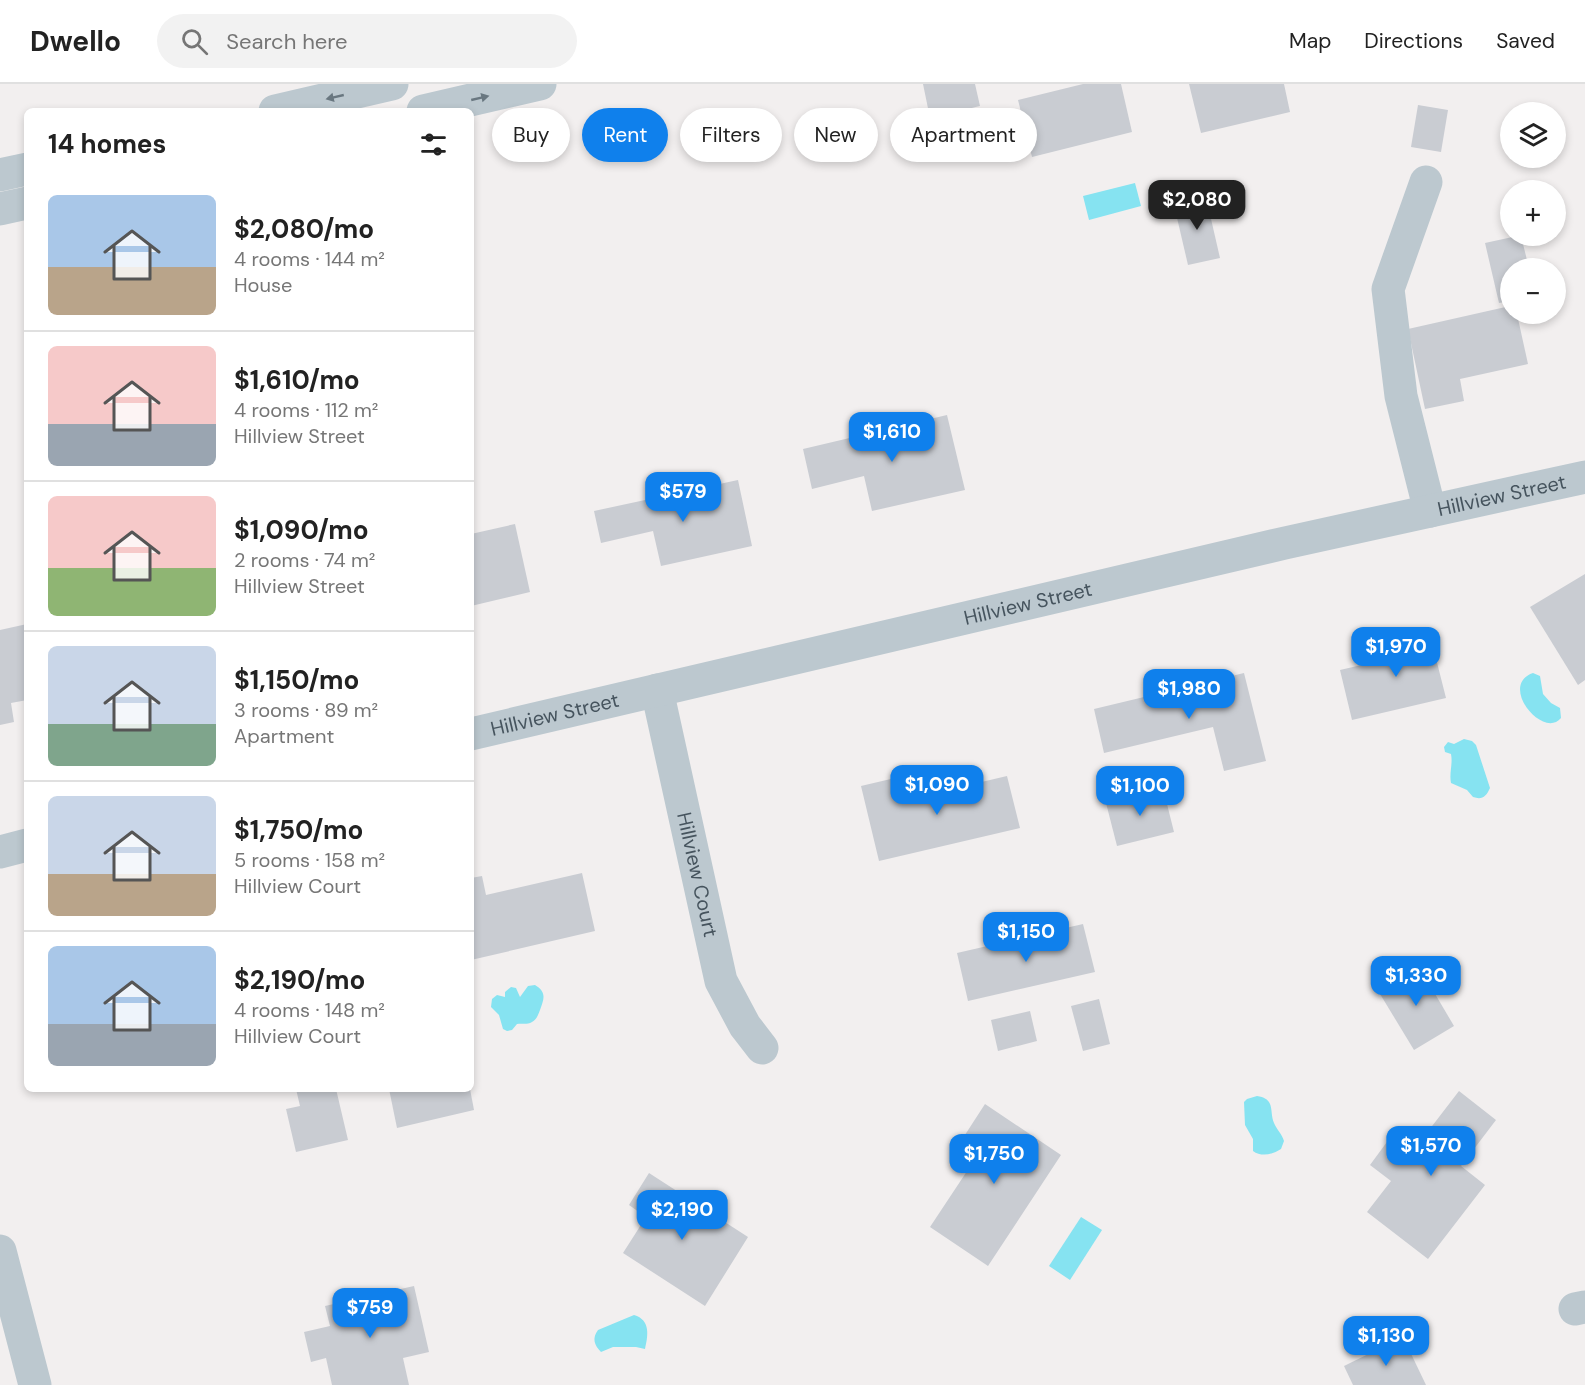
<!DOCTYPE html>
<meta charset="utf-8">
<style>
:root{--surface:#fff;--page:#f2f2f2;--text:#222;--muted:#767676;--line:#e0e0e0;--accent:#0f80ec}
body{margin:0;font-family:"DM Sans",sans-serif;background:var(--page);color:var(--text);height:100vh;display:flex;flex-direction:column;font-size:22px;white-space:nowrap}
*{box-sizing:border-box;margin:0}
p{font-size:20px;color:var(--muted)}
.icon{flex:none;width:33px;height:33px;fill:none;stroke:currentColor;stroke-width:2;stroke-linecap:round;stroke-linejoin:round}
.map{position:relative;flex:1;overflow:hidden}
.sheet{position:absolute;left:24px;top:24px;width:450px;height:984px;display:flex;flex-direction:column;background:var(--surface);border-radius:9px;box-shadow:0 3px 9px #0003}
.sheet>*{flex:none}
.banner{position:absolute;left:492px;top:24px;width:570px;height:54px;display:flex;gap:12px}
.buttons{position:absolute;left:1500px;top:18px;display:grid;gap:12px}
.buttons a{display:grid;place-items:center;width:66px;height:66px;border-radius:50%;background:var(--surface);box-shadow:0 3px 9px #0003;font-size:30px}
.price{position:absolute;translate:-50% -51px;padding:0 14px;border-radius:12px;background:var(--accent);color:#fff;font-size:20px;line-height:39px;filter:drop-shadow(0 2px 3px #0008)}
.price::after{content:'';position:absolute;left:50%;top:36px;width:18px;height:14px;margin-left:-9px;background:inherit;clip-path:polygon(0 0,100% 0,50% 100%)}
.price.active{background:#222;color:#fff}
ul{padding:0;list-style:none}
li{display:flex;align-items:center;gap:18px;height:150px;padding:0 24px}
li+li{border-top:2px solid var(--line)}
li span{display:grid;place-items:center;flex:none;width:168px;height:120px;border-radius:9px;color:#555}
li>.icon{margin-inline-start:auto}
span .icon{width:72px;height:72px;fill:#fffc;stroke-width:1}
li b{font-size:26px}
h2{display:flex;justify-content:space-between;align-items:center;height:72px;padding:0 24px;font-size:26px}
.tag{padding:0 21px;border-radius:27px;background:var(--surface);box-shadow:0 3px 9px #0003;font-size:21px;line-height:54px}
.tag.active{background:var(--accent);color:#fff}
header{display:flex;align-items:center;gap:36px;box-sizing:border-box;height:84px;padding:0 30px;background:var(--surface);border-bottom:2px solid var(--line)}
header strong{font-size:28px}
nav{display:flex;gap:33px;margin-inline-start:auto;font-size:21px}
.search{width:420px;height:54px;background:var(--page);display:flex;align-items:center;gap:15px;box-sizing:border-box;padding:0 21px;border-radius:33px;color:var(--muted);font-size:22px}
.map>svg:first-child{display:block}
</style>
<header>
<strong>Dwello</strong>
<div class="search"><svg class="icon" aria-label="search" viewBox="0 0 24 24"><circle cx="10" cy="10" r="6"/><path d="M15 15l6 6"/></svg>Search here</div>
<nav><a>Map</a><a>Directions</a><a>Saved</a></nav>
</header>
<div class="map">
<svg width="1585" height="1301" viewBox="0 0 1585 1301">
<rect width="100%" height="100%" fill="#f2efef"/>
<g fill="#86e3f1">
<polygon points="1135,99 1141,122 1089,136 1083,112"/>
<path d="M 1533,589 L 1540,592 L 1543,610 L 1551,619 L 1560,624 L 1561,634 C 1543,656 1498,601 1533,589 Z"/>
<path d="M 1464,655 L 1472,657 L 1476,661 L 1490,704 C 1486,713 1482,716 1473,713 L 1467,706 L 1451,699 C 1449,689 1453,680 1451,670 L 1445,668 L 1444,663 L 1448,658 L 1454,660 Z"/>
<path d="M 535,901 C 547,908 544,915 540,926 C 538,931 537,935 532,938 C 527,941 522,939 517,940 L 512,946 L 507,947 L 503,945 L 499,931 L 491,923 L 492,915 L 497,911 L 505,913 L 505,908 L 511,903 L 516,904 L 520,913 L 528,902 Z"/>
<path d="M 1257,1012 C 1276,1015 1269,1027 1274,1039 C 1277,1046 1282,1050 1284,1057 L 1281,1065 C 1272,1071 1261,1073 1253,1067 L 1253,1055 L 1245,1041 L 1244,1018 L 1247,1015 Z"/>
<polygon points="1081,1133 1102,1146 1070,1196 1049,1182"/>
<path d="M 634,1231 C 651,1236 648,1252 645,1265 L 636,1263 L 613,1263 L 601,1268 C 594,1261 592,1254 598,1246 Z"/>
</g>
<g fill="#c9ccd2">
<polygon points="923,0 975,0 980,22 930,34"/>
<polygon points="1083,0 1121,0 1132,48 1032,73 1018,16"/>
<polygon points="1189,0 1284,0 1290,28 1201,49"/>
<polygon points="1418,21 1448,26 1441,68 1411,63"/>
<polygon points="1206,113 1220,174 1188,181 1174,121"/>
<polygon points="1517,152 1521,152 1529,184 1510,184 1510,217 1499,219 1485,159"/>
<polygon points="1510,222 1510,230 1517,230 1528,280 1460,295 1464,317 1425,325 1408,245"/>
<polygon points="947,331 965,406 872,427 864,392 812,405 803,365"/>
<polygon points="738,396 752,462 661,482 653,447 601,459 594,427"/>
<polygon points="515,440 530,508 471,522 471,450"/>
<polygon points="1585,490 1585,596 1578,601 1530,523"/>
<polygon points="27,540 27,616 11,619 14,638 0,641 0,546"/>
<polygon points="1428,543 1446,614 1352,636 1340,586 1396,573 1391,551"/>
<polygon points="1244,589 1266,677 1224,687 1213,643 1104,669 1094,625"/>
<polygon points="1007,692 1020,744 879,777 861,702 895,694 901,717"/>
<polygon points="1163,704 1174,748 1117,762 1106,719"/>
<polygon points="582,789 595,847 471,876 471,794 482,792 486,811"/>
<polygon points="1083,840 1095,888 968,917 957,869"/>
<polygon points="1418,881 1454,942 1414,966 1377,905"/>
<polygon points="1099,915 1110,960 1083,967 1071,922"/>
<polygon points="1030,927 1037,957 998,967 991,936"/>
<polygon points="296,1005 336,1005 348,1056 296,1068 286,1025 300,1022"/>
<polygon points="389,1005 470,1005 474,1026 397,1044"/>
<polygon points="1459,1007 1496,1036 1461,1082 1485,1101 1428,1175 1367,1128 1391,1097 1370,1081 1395,1047 1416,1063"/>
<polygon points="985,1020 1061,1071 988,1182 930,1143 979,1069 961,1057"/>
<polygon points="649,1089 748,1153 705,1222 623,1169 646,1133 629,1121"/>
<polygon points="414,1202 429,1268 403,1274 409,1301 332,1301 326,1274 311,1278 304,1248 330,1242 325,1222"/>
<polygon points="1403,1253 1426,1301 1353,1301 1344,1282"/>
</g>
<g fill="none" stroke-linecap="round" stroke-linejoin="round">
<g stroke="#bcc8cf" stroke-width="33">
<polyline points="275,27 392,0"/>
<polyline points="423,27 540,0"/>
<polyline points="0,91 27,85"/>
<polyline points="1426,98 1388,205 1401,312 1430,427"/>
<polyline points="0,125 27,119"/>
<path id="s1" d="M 657,606 L 721,897 L 745,942 L 762,964"/>
<path id="s2" d="M 471,650 L 1285,459 L 1585,393"/>
<polyline points="0,768 27,761"/>
<polyline points="0,1167 35,1301"/>
<polyline points="1575,1225 1585,1223"/>
</g>
</g>
<defs><path id="oneway-solid" d="M-6-.8H1V-3.2L6.5 0L1 3.2V.8H-6Z" transform="scale(1.5)"/></defs>
<g fill="#697780">
<use href="#oneway-solid" transform="translate(335 13) rotate(167)"/>
<use href="#oneway-solid" transform="translate(480 14) rotate(-13)"/>
</g>
<g text-anchor="middle" dominant-baseline="central" stroke-width="6" stroke-linejoin="round" paint-order="stroke">
<g font-size="20" fill="#46545e" stroke="#fff">
<text stroke="none"><textPath href="#s2" startOffset="1058">Hillview Street</textPath></text>
<text stroke="none"><textPath href="#s2" startOffset="572">Hillview Street</textPath></text>
<text stroke="none"><textPath href="#s2" startOffset="86">Hillview Street</textPath></text>
<text stroke="none"><textPath href="#s1" startOffset="189">Hillview Court</textPath></text>
</g>
</g>
</svg>
<div class="buttons">
<a><svg class="icon" aria-label="layers" viewBox="0 0 24 24"><path d="M12 4l9 5-9 5-9-5zM3 14l9 5 9-5"/></svg></a>
<a>+</a>
<a>−</a>
</div>
<b class="price active" style="left:1197px;top:147px">$2,080</b>
<b class="price" style="left:892px;top:379px">$1,610</b>
<b class="price" style="left:683px;top:439px">$579</b>
<b class="price" style="left:1396px;top:594px">$1,970</b>
<b class="price" style="left:1189px;top:636px">$1,980</b>
<b class="price" style="left:937px;top:732px">$1,090</b>
<b class="price" style="left:1140px;top:733px">$1,100</b>
<b class="price" style="left:1026px;top:879px">$1,150</b>
<b class="price" style="left:1416px;top:923px">$1,330</b>
<b class="price" style="left:1431px;top:1093px">$1,570</b>
<b class="price" style="left:994px;top:1101px">$1,750</b>
<b class="price" style="left:682px;top:1157px">$2,190</b>
<b class="price" style="left:370px;top:1255px">$759</b>
<b class="price" style="left:1386px;top:1283px">$1,130</b>
<div class="banner">
<a class="tag">Buy</a>
<a class="tag active">Rent</a>
<a class="tag">Filters</a>
<a class="tag">New</a>
<a class="tag">Apartment</a>
</div>
<section class="sheet">
<h2>14 homes<svg class="icon" aria-label="filters" viewBox="0 0 24 24"><path d="M4 7h16M4 17h16"/><circle cx="9" cy="7" r="2"/><circle cx="15" cy="17" r="2"/></svg></h2>
<ul>
<li><span style="background:linear-gradient(#a9c7e8 60%,#b9a48a 0)"><svg class="icon" aria-label="home" viewBox="0 0 24 24"><path d="M3 11l9-7 9 7M6 9v11h12V9"/></svg></span><div><b>$2,080/mo</b><p>4 rooms · 144 m²</p><p>House</p></div></li>
<li><span style="background:linear-gradient(#f6c9c9 65%,#9aa5b1 0)"><svg class="icon" aria-label="home" viewBox="0 0 24 24"><path d="M3 11l9-7 9 7M6 9v11h12V9"/></svg></span><div><b>$1,610/mo</b><p>4 rooms · 112 m²</p><p>Hillview Street</p></div></li>
<li><span style="background:linear-gradient(#f6c9c9 60%,#8fb573 0)"><svg class="icon" aria-label="home" viewBox="0 0 24 24"><path d="M3 11l9-7 9 7M6 9v11h12V9"/></svg></span><div><b>$1,090/mo</b><p>2 rooms · 74 m²</p><p>Hillview Street</p></div></li>
<li><span style="background:linear-gradient(#c9d6e8 65%,#7fa58c 0)"><svg class="icon" aria-label="home" viewBox="0 0 24 24"><path d="M3 11l9-7 9 7M6 9v11h12V9"/></svg></span><div><b>$1,150/mo</b><p>3 rooms · 89 m²</p><p>Apartment</p></div></li>
<li><span style="background:linear-gradient(#c9d6e8 65%,#b9a48a 0)"><svg class="icon" aria-label="home" viewBox="0 0 24 24"><path d="M3 11l9-7 9 7M6 9v11h12V9"/></svg></span><div><b>$1,750/mo</b><p>5 rooms · 158 m²</p><p>Hillview Court</p></div></li>
<li><span style="background:linear-gradient(#a9c7e8 65%,#9aa5b1 0)"><svg class="icon" aria-label="home" viewBox="0 0 24 24"><path d="M3 11l9-7 9 7M6 9v11h12V9"/></svg></span><div><b>$2,190/mo</b><p>4 rooms · 148 m²</p><p>Hillview Court</p></div></li>
</ul>
</section>
</div>
